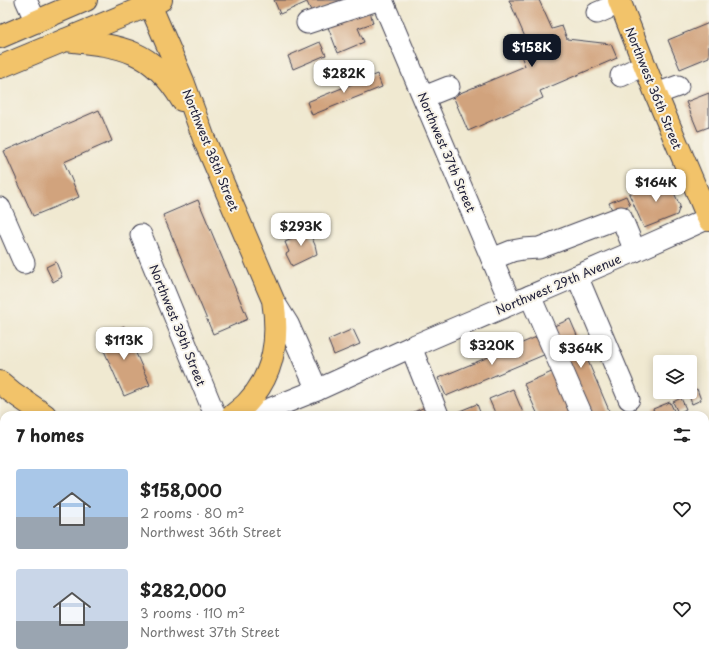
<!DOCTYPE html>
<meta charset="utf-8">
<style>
:root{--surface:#fff;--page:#f6f6f6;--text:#222;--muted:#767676;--accent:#111827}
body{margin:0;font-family:"Playpen Sans",sans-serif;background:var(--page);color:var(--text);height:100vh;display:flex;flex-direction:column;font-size:15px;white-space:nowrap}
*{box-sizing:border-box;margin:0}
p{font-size:13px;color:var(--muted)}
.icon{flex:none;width:22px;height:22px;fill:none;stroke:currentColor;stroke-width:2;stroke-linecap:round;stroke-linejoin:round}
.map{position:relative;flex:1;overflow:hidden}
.drawer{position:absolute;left:0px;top:411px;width:709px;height:256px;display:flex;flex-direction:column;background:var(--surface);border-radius:12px 12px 0 0;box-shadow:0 2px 10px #0003}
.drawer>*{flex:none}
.buttons{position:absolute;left:653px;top:355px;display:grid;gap:8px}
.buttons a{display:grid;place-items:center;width:44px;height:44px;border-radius:4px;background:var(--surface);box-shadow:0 2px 10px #0003;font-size:20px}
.price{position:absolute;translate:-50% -34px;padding:0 9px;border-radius:8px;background:#fff;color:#222;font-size:13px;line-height:26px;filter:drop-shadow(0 1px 2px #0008)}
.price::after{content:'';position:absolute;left:50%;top:24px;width:12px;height:9px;margin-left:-6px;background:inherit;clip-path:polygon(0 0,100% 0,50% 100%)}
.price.current{background:var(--accent);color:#fff}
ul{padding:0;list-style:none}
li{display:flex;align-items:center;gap:12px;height:100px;padding:0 16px}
li span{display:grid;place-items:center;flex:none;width:112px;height:80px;border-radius:4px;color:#555}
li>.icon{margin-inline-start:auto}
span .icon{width:48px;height:48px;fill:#fffc;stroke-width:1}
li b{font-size:17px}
h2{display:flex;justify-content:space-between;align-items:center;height:48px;padding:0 16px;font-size:17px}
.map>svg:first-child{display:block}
</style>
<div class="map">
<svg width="709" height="667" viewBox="0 0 709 667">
<rect width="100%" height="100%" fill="#f7f3e8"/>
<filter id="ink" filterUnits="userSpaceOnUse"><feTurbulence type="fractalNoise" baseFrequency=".025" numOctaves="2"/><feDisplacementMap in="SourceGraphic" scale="8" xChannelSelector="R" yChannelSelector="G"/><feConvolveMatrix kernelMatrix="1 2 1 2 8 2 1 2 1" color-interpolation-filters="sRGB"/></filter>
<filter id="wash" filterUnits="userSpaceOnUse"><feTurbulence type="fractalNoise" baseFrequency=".012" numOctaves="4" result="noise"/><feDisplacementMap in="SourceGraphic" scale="16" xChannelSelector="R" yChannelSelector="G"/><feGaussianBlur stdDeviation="0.9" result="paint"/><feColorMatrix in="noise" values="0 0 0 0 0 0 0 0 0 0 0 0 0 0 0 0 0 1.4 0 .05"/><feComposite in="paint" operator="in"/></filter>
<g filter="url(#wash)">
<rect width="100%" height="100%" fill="#f0e9d1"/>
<g id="blocks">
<g fill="#d1a37d">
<polygon points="274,0 344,0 312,13 307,2 280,14"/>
<polygon points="509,0 539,0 552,29 562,26 567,39 611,44 617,58 540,91 543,98 468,131 453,96 525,66 518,48 528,44"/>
<polygon points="370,11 373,23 358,28 364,42 338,53 326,22"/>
<polygon points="709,23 709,57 680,69 668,40"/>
<polygon points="320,42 326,55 293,69 288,56"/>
<polygon points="377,74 382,87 312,115 307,102"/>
<polygon points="709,93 709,127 698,131 686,102"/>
<polygon points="99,110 112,141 64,162 79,197 33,216 4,151"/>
<polygon points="667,177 680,206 677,215 644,228 629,194"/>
<polygon points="626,196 630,205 613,212 609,203"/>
<polygon points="198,200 248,319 213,334 163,215"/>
<polygon points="307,227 315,245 317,254 292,266 286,254 289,252 285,242 292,239 290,234"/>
<polygon points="56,262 62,277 53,282 46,267"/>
<polygon points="570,319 611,415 590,415 552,327"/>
<polygon points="124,326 150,385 124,396 98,337"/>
<polygon points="353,329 360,344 334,355 328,340"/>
<polygon points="539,336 546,354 446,396 438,378"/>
<polygon points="554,371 573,415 538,415 524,384"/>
<polygon points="513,389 524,415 496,415 489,399"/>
<polygon points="697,389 701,400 692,404 688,393"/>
<polygon points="681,398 686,409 678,413 673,402"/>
<polygon points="670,402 675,413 672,415 655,415 653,409"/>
<polygon points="477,404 481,415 450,415"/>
<polygon points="425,407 429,415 407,415"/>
<polygon points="705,566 709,576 709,626 705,616"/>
<polygon points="705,659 708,665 702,667 685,667 683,663 705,663"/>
<polygon points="529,663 544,663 545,667 531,667"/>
<polygon points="600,663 612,663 614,667 601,667"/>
<polygon points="625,663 636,663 638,667 627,667"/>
</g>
</g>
</g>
<g filter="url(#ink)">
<use href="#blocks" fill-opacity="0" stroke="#414052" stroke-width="1"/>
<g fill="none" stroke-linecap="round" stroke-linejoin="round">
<g stroke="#414052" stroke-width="23">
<g id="minor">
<polyline points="26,0 36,22"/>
<polyline points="382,0 511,304"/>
<polyline points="597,13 620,3"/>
<polyline points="307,23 377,0"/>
<polyline points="621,76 644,65"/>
<polyline points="656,94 678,86"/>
<polyline points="424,97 449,87"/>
<polyline points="0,208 24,263"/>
<polyline points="141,235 215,415"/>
<polyline points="492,259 512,251 523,249 539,248 621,217 635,251"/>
<polyline points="577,276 629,399"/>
<polyline points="530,296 582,415"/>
<polyline points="273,300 288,324 317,390"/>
<polyline points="411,347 438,415"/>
<polyline points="252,415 267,410 317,390 411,347 635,251 709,218"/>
<polyline points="705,463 709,462"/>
<polyline points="324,663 325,667"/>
</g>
</g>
<g stroke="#414052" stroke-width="24">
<g id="major">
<path d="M 148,0 L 183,81 L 204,139 L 273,300 C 279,338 275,374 247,403 C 243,407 238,411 233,415"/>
<polyline points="0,37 86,0"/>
<path d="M 65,40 C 120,46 151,48 182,100"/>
<polyline points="0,67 161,0"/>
</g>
</g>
<g stroke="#414052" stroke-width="24">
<g id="highway">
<polyline points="619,0 656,94 709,220"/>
<polyline points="0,382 12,392 45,415"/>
<polyline points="0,513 4,524"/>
<polyline points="0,613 4,624"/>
<polyline points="0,643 4,650"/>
<polyline points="11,663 13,667"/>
<polyline points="57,663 59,667"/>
<polyline points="87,663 88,667"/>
</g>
</g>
<use href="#minor" stroke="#fff" stroke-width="21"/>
<use href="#major" stroke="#f2c36a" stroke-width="22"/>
<use href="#highway" stroke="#f2c36a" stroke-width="22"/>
</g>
</g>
<g text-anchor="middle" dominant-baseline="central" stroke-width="4" stroke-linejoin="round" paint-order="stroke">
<g font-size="12" fill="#22223b" stroke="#f7f3e8">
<text transform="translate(654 88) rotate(68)">Northwest 36th Street</text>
<text transform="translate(211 150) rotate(68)">Northwest 38th Street</text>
<text transform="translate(447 152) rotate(67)">Northwest 37th Street</text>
<text transform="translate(558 284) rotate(-23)">Northwest 29th Avenue</text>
<text transform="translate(178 325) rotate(68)">Northwest 39th Street</text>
</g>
</g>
</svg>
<div class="buttons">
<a><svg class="icon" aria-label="layers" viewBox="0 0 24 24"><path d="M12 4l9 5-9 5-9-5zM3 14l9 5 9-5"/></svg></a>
</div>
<b class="price current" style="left:532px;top:68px">$158K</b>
<b class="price" style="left:344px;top:94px">$282K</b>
<b class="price" style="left:656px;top:203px">$164K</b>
<b class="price" style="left:301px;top:247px">$293K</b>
<b class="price" style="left:124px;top:361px">$113K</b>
<b class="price" style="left:492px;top:366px">$320K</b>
<b class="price" style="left:581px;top:369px">$364K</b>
<section class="drawer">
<h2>7 homes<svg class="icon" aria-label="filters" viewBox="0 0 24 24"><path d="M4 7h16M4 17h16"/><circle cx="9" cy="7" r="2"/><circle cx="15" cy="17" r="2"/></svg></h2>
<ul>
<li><span style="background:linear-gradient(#a9c7e8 60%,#9aa5b1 0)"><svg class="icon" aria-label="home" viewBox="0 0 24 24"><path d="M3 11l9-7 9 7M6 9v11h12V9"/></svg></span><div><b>$158,000</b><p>2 rooms · 80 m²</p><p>Northwest 36th Street</p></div><svg class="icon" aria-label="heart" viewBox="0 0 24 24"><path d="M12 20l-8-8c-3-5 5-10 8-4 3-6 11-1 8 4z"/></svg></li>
<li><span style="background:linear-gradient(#c9d6e8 65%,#9aa5b1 0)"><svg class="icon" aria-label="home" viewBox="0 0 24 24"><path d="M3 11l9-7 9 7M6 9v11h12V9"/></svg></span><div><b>$282,000</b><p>3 rooms · 110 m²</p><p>Northwest 37th Street</p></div><svg class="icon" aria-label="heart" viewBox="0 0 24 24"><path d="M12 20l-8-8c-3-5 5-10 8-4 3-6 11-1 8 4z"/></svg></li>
</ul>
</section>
</div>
